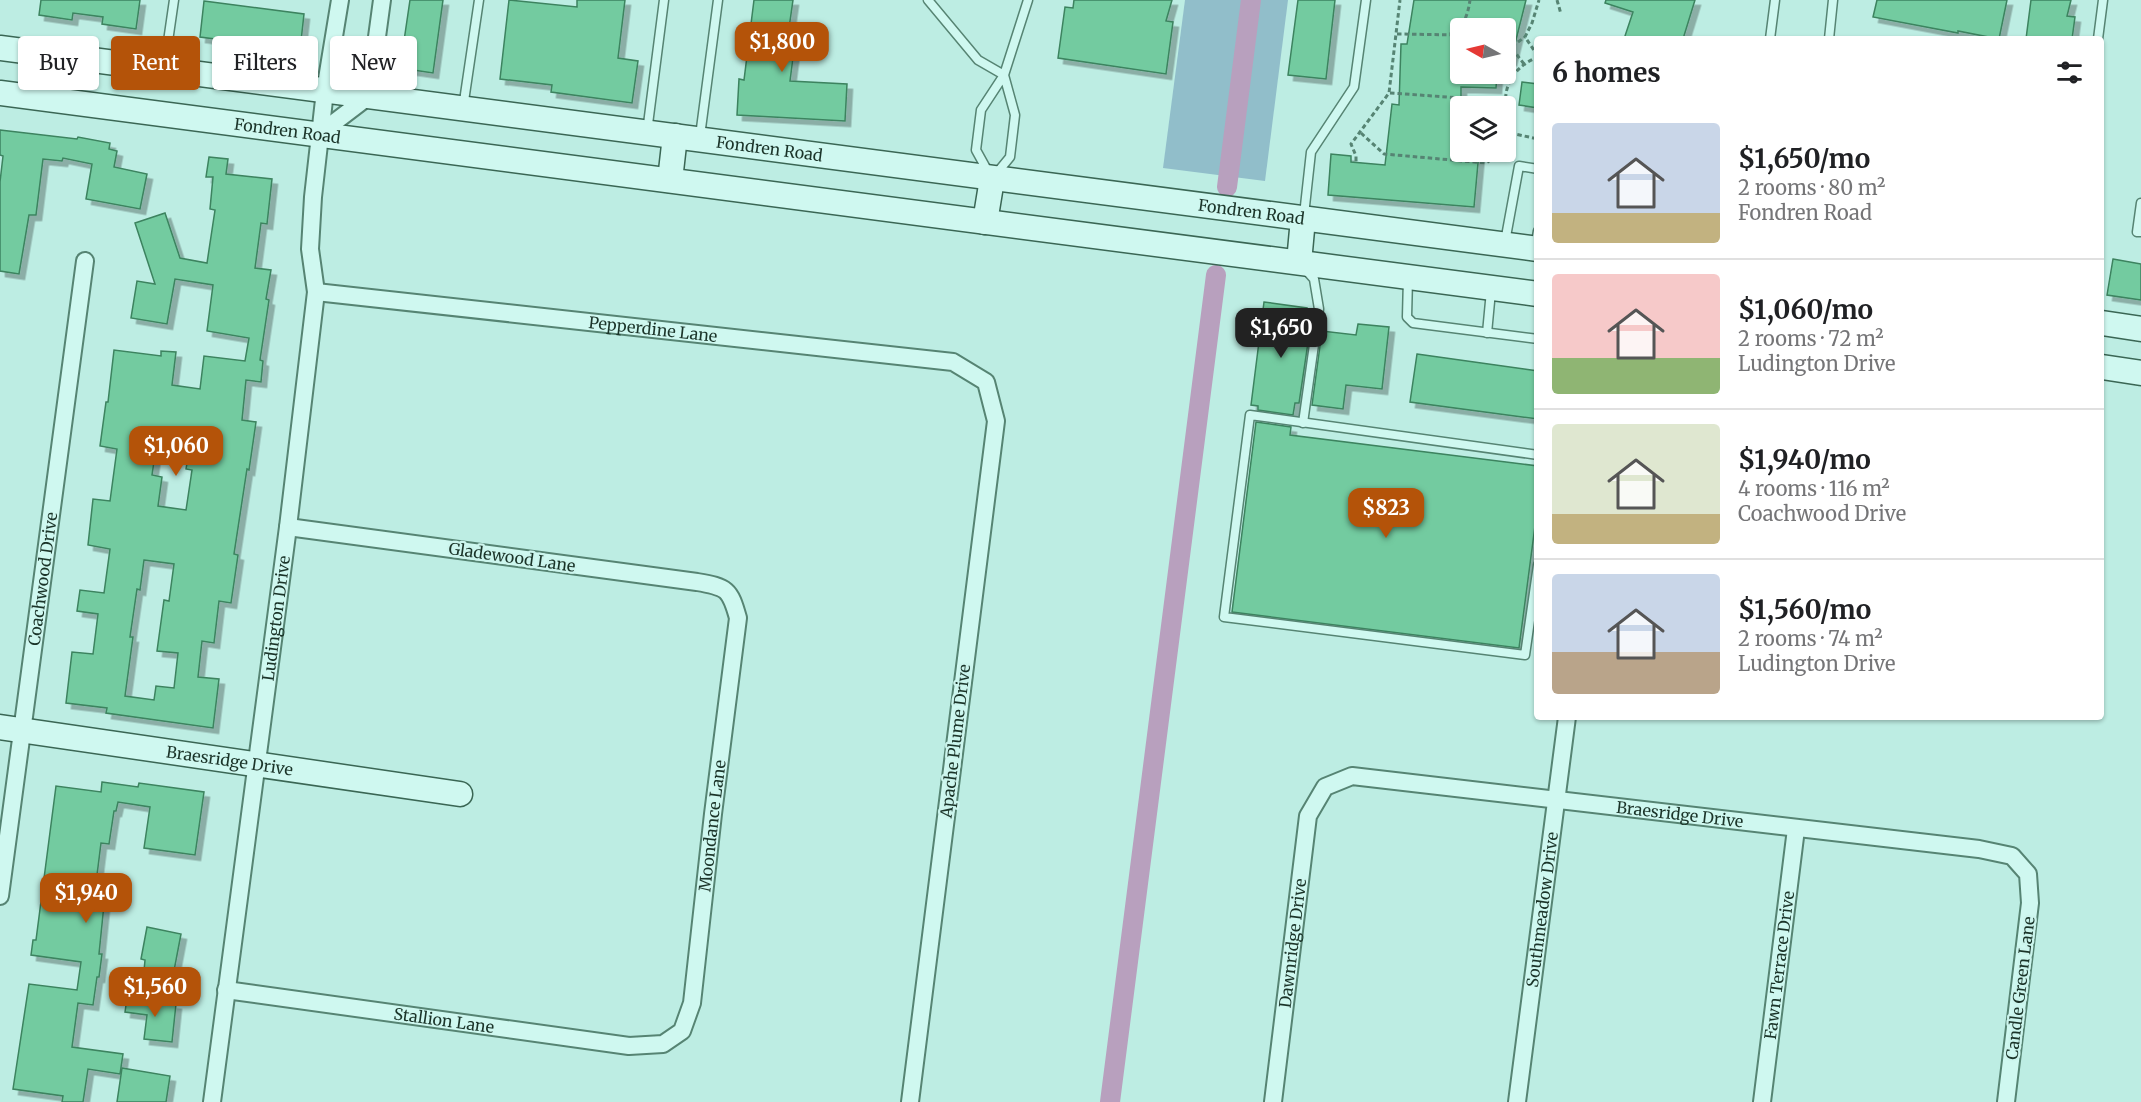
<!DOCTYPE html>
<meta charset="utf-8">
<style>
:root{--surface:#fff;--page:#f6f6f6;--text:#202124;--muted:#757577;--line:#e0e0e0;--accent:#b45309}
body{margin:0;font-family:Merriweather,serif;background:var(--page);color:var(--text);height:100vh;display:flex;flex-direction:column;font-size:22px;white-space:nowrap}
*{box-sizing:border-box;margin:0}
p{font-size:20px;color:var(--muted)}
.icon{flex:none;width:33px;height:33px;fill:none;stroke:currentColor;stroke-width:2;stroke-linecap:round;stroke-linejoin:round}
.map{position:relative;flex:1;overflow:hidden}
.drawer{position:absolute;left:1534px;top:36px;width:570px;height:684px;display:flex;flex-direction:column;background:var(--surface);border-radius:6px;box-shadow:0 2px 4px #0004}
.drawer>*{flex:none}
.hud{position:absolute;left:18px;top:36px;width:570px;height:54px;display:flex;gap:12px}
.needle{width:39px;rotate:278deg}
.fabs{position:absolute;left:1450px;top:18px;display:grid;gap:12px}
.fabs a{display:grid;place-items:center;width:66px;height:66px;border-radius:6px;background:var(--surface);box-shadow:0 2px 4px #0004;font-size:30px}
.price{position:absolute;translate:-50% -51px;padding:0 14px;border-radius:12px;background:var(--accent);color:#fff;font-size:20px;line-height:39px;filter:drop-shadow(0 2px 3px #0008)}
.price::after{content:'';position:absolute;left:50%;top:36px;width:18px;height:14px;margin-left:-9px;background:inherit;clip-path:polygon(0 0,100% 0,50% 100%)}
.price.active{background:#222;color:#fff}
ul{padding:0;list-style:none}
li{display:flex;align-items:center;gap:18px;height:150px;padding:0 18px}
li+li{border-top:2px solid var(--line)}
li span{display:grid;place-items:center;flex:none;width:168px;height:120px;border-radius:6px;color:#555}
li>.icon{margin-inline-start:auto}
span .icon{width:72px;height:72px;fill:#fffc;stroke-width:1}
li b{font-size:26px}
h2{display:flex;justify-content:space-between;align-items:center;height:72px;padding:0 18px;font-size:26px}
.pill{padding:0 21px;border-radius:6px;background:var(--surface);box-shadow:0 2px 4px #0004;font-size:21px;line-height:54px}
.pill.active{background:var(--accent);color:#fff}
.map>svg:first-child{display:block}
</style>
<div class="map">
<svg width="2141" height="1102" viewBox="0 0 2141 1102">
<defs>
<filter id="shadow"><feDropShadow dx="5.5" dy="5.5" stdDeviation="0" flood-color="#0004"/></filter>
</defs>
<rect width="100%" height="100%" fill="#bdede3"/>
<polygon fill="#91beca" points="1185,0 1288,0 1265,181 1163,168"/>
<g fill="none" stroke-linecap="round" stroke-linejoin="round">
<g stroke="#b8a0be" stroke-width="20">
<polyline points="1227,187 1251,0"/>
<polyline points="1110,1102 1216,275"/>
</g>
</g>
<g fill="#73cba0" stroke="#3c835f" stroke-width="1.5" fill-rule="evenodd" filter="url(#shadow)">
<polygon points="41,0 140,0 136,29 102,24 103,17 73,13 72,20 39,15"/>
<polygon points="410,0 443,0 433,73 400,68"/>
<polygon points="509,0 577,7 577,0 625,0 618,58 638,61 632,103 551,92 552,85 500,79"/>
<polygon points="754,0 793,0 786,49 794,50 790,81 847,84 845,121 737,115 739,79 744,80"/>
<polygon points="1074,0 1172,0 1166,21 1173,22 1166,74 1058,58 1065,7 1073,8"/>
<polygon points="1298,0 1335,0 1326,79 1288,75"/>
<polygon points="1414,0 1526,0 1511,60 1506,59 1506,28 1461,28 1461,74 1497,74 1496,88 1461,87 1461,152 1479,152 1474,207 1328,195 1331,154 1351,156 1351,162 1385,165 1392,104 1399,105 1401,44 1407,44"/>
<polygon points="1606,0 1695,0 1683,39 1624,39 1633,12 1605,3"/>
<polygon points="1877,0 2007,0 1999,39 1958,31 1958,33 1873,17"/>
<polygon points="2031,0 2071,0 2067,16 2075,17 2072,39 2026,39"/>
<polygon points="204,1 304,14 300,50 200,37"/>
<polygon points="1522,82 1538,84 1538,108 1519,105"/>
<polygon points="0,130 77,139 78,137 110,143 109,149 117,151 114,167 147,174 140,209 86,199 92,164 63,158 62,161 43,159 36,215 29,215 19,274 0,271 0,182 3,156 0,155"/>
<path d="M 209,157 L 228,159 L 226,174 L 272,179 L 267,224 L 261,223 L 255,268 L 271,270 L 266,299 L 269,300 L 260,360 L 263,361 L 261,382 L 246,380 L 242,420 L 256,422 L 249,470 L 247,469 L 234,554 L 238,555 L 231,603 L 219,601 L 214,643 L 202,641 L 198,677 L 219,679 L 213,728 L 106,713 L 107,708 L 66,703 L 72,652 L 93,654 L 98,614 L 77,611 L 80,590 L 104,593 L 110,549 L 88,545 L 93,499 L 110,501 L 117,449 L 100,446 L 106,402 L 108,402 L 114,350 L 161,356 L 161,351 L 176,352 L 172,385 L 200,389 L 204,356 L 245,361 L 249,338 L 207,331 L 213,285 L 175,279 L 167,324 L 131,318 L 137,281 L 155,284 L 135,223 L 165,213 L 180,258 L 207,263 L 215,210 L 210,209 L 213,177 L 206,177 ZM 159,429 L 192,434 L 186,469 L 192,470 L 186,510 L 158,506 L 162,477 L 152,475 ZM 144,560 L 174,564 L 169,601 L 164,600 L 157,651 L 178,653 L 174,688 L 156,686 L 154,700 L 125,696 L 133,637 L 130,637 L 137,589 L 140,590 Z"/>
<polygon points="2113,259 2141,264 2141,300 2107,295"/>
<polygon points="1264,302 1307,308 1305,328 1310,329 1299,403 1295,403 1293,415 1258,410 1258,406 1251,405"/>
<polygon points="1358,324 1389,327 1382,389 1346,385 1343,409 1312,405 1322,331 1356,335"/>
<polygon points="1417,354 1538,371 1538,419 1410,402"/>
<polygon points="1256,422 1291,427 1290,435 1538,466 1538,503 1519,648 1232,612"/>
<polygon points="102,782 138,787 139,783 204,792 195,855 144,848 150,807 118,802 116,811 114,811 109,844 101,843 96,883 106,885 99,954 102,954 99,977 97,977 93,1005 78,1003 72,1047 123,1054 120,1074 88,1069 83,1102 62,1102 63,1096 13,1089 29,984 77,990 81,962 31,955 33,940 36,940 56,786 101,792"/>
<polygon points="147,927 181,934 173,976 144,971 145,960 141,959"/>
<polygon points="127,998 176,1004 172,1042 144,1039 147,1015 125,1012"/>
<polygon points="122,1068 170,1076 166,1102 117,1102"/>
</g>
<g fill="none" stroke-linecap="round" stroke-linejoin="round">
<g stroke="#568473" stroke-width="11">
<g id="lane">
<polyline points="928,0 978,60 1004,75 1015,115 1010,157 992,179 976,150 981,110 1004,75 1028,0"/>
<polyline points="1770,39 1775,0"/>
<polyline points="1829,39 1833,0"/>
<polyline points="2098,39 2103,0"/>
<polyline points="164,69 174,0"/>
<polyline points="463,108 479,0"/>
<polyline points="647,132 664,0"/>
<polyline points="700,136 718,0"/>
<polyline points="2141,203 2137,232 2141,232"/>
<polyline points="1304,215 1311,152 1354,87 1366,0"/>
<polyline points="1505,242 1519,166 1538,169"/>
<polyline points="1535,248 1538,231"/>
<polyline points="1408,278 1407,317 1413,323 1538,339"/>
<polyline points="1487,333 1491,291"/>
<polyline points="1303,423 1319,309 1314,279 1305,269"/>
<polyline points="1538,455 1250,415 1224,617 1525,655 1538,565"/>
</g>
</g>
<g stroke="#568473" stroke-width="20">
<g id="street">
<polyline points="319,134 369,96 382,0"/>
<path id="s1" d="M 316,292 L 953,362 L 986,382 L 996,421 L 910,1102"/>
<path id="s2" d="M 0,896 L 85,261"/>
<path id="s3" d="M 226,990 L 629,1046 L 663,1044 L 682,1031 L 692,1003 L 713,814 L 738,618 C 730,589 727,587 697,582 L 288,527"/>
<path id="s4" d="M 212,1102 L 288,527 L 316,292 L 310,249 L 313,197 L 325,91 L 340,0"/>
<path id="s5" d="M 1273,1102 L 1308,816 L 1325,787 L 1352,776 L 1979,849 L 2012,856 L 2028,874 L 2030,903 L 2006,1102"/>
<path id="s6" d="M 1517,1102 L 1567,717"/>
<path id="s7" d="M 1762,1102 L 1796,829"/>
</g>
</g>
<g stroke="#3a6654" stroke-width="27">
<g id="secondary">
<path id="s8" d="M 0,48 L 1538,249"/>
<path id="s9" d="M 0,93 L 1538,294"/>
<polyline points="670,180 675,136"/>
<polyline points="985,222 992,179"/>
<polyline points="1299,262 1303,219"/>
<polyline points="2102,323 2141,329"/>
<polyline points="2102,367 2141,373"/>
<path id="s10" d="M 0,727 L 460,794"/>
</g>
</g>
<g stroke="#568473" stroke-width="3" stroke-dasharray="4.5 3" stroke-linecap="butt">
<polyline points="1557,0 1561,14"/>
<polyline points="1464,22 1470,28"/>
<polyline points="1397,34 1461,35"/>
<path d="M 1450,34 C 1464,28 1468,14 1470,0"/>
<polyline points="1615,39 1615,38"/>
<polyline points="1538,56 1525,37 1532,23 1539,0"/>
<polyline points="1524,64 1511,47 1525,37"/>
<polyline points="1390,93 1505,101"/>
<path d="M 1506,106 C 1503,83 1517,65 1538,57"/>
<polyline points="1506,110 1510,133"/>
<polyline points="1361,133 1384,154 1486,163 1494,158 1495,152"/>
<polyline points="1510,133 1538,139"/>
<polyline points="1356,161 1356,156 1351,144 1389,93 1400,0"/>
</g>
<use href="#lane" stroke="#cff8f0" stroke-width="8"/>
<use href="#street" stroke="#cff8f0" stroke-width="16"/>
<use href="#secondary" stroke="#cff8f0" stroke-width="24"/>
</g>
<g text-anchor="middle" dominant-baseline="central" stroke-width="4.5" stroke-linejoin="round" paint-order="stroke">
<g font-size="16" fill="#1b3429" stroke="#ccf5ed">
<text stroke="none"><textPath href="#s9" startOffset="290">Fondren Road</textPath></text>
<text stroke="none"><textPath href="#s8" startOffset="776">Fondren Road</textPath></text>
<text stroke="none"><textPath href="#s8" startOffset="1262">Fondren Road</textPath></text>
<text stroke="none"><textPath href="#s1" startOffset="339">Pepperdine Lane</textPath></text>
<text transform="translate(512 557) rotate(8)">Gladewood Lane</text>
<text stroke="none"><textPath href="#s2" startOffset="320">Coachwood Drive</textPath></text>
<text stroke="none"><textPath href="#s4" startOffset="488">Ludington Drive</textPath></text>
<text transform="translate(955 741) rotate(-83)">Apache Plume Drive</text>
<text stroke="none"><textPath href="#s10" startOffset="232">Braesridge Drive</textPath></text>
<text stroke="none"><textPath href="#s5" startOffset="681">Braesridge Drive</textPath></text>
<text stroke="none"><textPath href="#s3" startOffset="672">Moondance Lane</textPath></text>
<text stroke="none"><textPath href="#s6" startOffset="194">Southmeadow Drive</textPath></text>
<text stroke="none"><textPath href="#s5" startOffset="160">Dawnridge Drive</textPath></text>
<text stroke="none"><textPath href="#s7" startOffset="138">Fawn Terrace Drive</textPath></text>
<text transform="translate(2020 988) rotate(-83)">Candle Green Lane</text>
<text stroke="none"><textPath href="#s3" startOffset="220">Stallion Lane</textPath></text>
</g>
</g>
</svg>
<div class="fabs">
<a><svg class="needle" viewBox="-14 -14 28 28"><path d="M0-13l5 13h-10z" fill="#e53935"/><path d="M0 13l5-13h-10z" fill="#757577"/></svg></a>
<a><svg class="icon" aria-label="layers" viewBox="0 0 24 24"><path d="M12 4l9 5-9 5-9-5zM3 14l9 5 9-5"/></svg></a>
</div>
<b class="price" style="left:782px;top:73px">$1,800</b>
<b class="price active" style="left:1281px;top:359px">$1,650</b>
<b class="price" style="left:176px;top:477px">$1,060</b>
<b class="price" style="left:1386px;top:539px">$823</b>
<b class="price" style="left:86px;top:924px">$1,940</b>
<b class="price" style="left:155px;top:1018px">$1,560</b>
<div class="hud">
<a class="pill">Buy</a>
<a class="pill active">Rent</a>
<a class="pill">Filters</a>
<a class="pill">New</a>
</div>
<section class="drawer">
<h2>6 homes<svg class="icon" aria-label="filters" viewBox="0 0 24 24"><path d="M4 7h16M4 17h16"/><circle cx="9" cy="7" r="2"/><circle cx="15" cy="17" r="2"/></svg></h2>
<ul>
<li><span style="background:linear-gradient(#c9d6e8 75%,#c2b280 0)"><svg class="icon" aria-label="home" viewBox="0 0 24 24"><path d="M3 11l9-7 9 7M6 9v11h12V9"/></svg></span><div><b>$1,650/mo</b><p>2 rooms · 80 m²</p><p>Fondren Road</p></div></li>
<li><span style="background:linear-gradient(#f6c9c9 70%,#8fb573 0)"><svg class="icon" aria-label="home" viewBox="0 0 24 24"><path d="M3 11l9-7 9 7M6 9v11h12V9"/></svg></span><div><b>$1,060/mo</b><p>2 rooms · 72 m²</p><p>Ludington Drive</p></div></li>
<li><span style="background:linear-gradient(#dfe7d0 75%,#c2b280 0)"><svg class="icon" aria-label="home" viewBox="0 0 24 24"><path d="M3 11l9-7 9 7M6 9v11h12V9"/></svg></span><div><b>$1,940/mo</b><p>4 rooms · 116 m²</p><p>Coachwood Drive</p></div></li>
<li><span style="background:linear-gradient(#c9d6e8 65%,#b9a48a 0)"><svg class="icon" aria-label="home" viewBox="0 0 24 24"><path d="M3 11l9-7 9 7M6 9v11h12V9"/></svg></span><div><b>$1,560/mo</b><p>2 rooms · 74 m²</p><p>Ludington Drive</p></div></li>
</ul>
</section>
</div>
